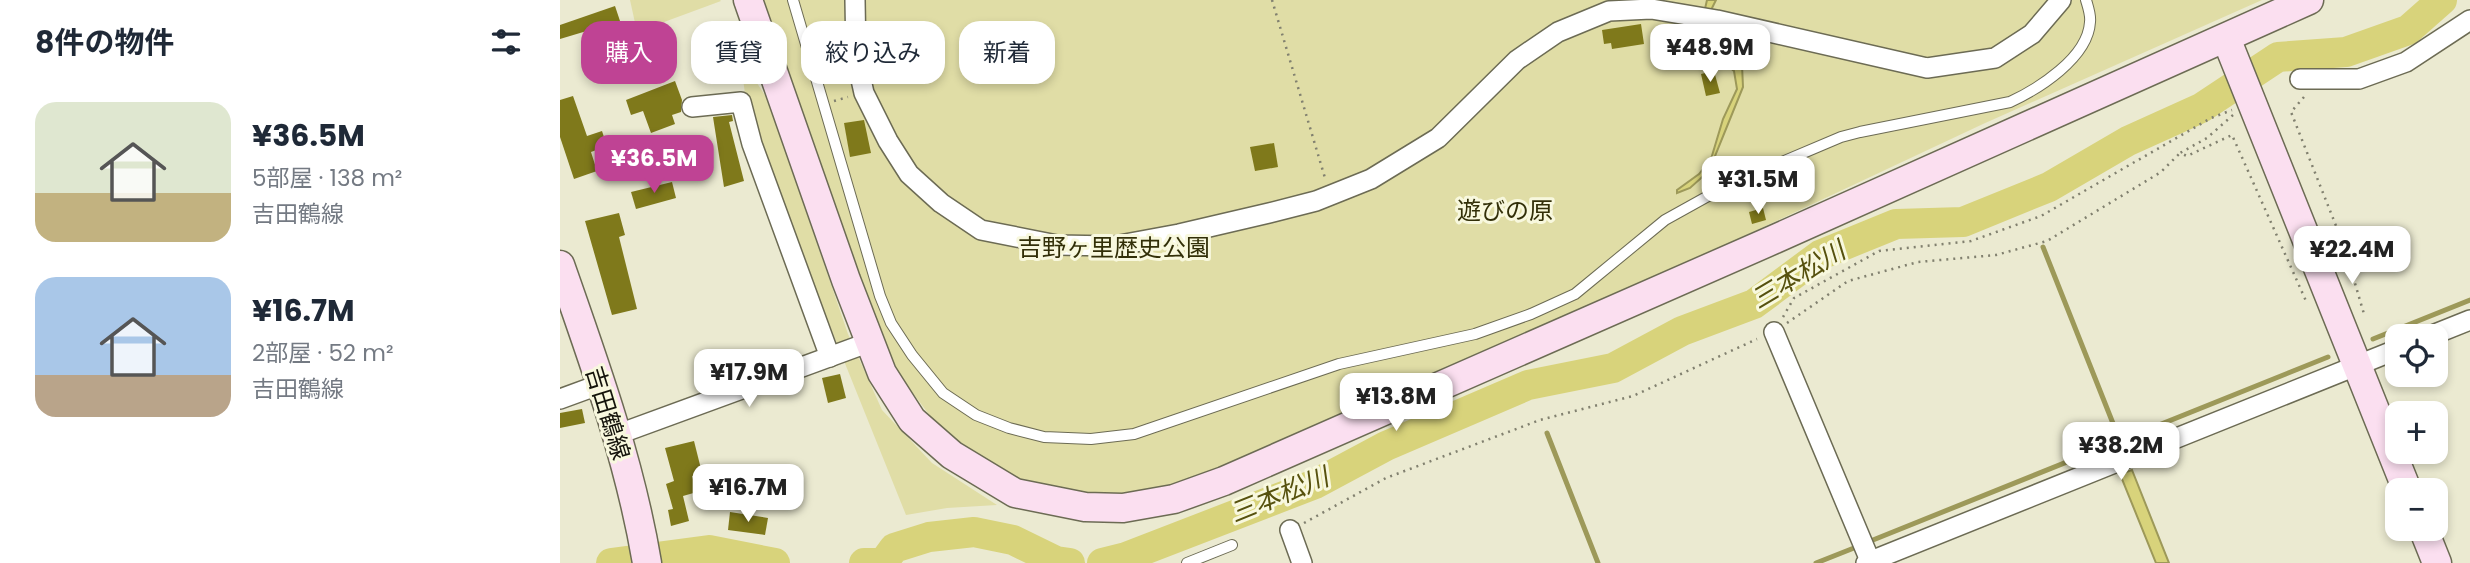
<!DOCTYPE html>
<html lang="ja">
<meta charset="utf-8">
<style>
:root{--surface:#fff;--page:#f6f6f7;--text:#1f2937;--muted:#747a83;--accent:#bf4394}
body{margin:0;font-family:Poppins,"Noto Sans JP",sans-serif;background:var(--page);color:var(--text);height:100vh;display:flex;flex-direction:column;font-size:26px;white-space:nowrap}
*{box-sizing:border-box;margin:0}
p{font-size:23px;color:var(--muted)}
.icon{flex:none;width:38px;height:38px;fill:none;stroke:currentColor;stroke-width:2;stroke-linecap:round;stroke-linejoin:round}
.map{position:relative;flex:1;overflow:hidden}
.side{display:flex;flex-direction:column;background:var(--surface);width:560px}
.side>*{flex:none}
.banner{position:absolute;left:21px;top:21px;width:665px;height:63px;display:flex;gap:14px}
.fabs{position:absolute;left:1825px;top:324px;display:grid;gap:14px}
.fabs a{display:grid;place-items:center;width:63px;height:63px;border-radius:14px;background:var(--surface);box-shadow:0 4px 10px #0003;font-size:35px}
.price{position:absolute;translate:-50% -60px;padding:0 16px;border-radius:14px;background:#fff;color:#222;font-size:23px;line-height:46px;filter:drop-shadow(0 2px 4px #0008)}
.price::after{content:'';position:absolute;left:50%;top:42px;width:21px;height:16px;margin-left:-10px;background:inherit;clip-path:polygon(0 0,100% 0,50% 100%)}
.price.on{background:var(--accent);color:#fff}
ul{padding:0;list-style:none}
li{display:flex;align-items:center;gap:21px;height:175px;padding:0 35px}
li span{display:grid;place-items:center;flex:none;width:196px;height:140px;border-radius:21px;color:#555}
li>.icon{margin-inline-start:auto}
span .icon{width:84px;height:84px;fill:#fffc;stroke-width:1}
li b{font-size:30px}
h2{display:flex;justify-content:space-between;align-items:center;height:84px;padding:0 35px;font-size:30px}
.pill{padding:0 24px;border-radius:21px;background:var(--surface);box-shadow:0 4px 10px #0003;font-size:24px;line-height:63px}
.pill.on{background:var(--accent);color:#fff}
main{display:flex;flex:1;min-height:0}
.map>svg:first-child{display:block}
</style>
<main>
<section class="side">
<h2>8件の物件<svg class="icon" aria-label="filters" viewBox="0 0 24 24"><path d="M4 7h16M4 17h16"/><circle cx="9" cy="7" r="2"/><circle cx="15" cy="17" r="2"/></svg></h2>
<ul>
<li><span style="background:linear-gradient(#dfe7d0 65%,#c2b280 0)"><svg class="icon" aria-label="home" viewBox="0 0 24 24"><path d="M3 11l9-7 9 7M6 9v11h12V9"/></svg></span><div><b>¥36.5M</b><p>5部屋 · 138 m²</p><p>吉田鶴線</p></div></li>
<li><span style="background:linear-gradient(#a9c7e8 70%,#b9a48a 0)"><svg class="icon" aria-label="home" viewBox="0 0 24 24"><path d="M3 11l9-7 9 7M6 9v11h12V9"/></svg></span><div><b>¥16.7M</b><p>2部屋 · 52 m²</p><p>吉田鶴線</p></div></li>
</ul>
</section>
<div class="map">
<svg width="1910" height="563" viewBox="0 0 1910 563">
<rect width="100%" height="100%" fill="#ebead1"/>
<g fill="#e0dda6">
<polygon points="70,0 160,0 161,1 77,32"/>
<polygon points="204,0 1702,0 1423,124 1133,260 641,481 582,492 529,496 480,488 431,467 382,432 341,377 316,326 240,116"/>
<polygon points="180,57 208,100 288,334 322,410 372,463 437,505 387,508 346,515 212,182 186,101"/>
</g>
<g fill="#d8d37b" stroke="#9d9959" stroke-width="2">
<polygon points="1147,0 1156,0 1150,12 1147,41 1158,53 1182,65 1183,87 1149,171 1130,188 1117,193 1117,190 1139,174 1151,159 1163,119 1177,89 1174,71 1144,46 1141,26"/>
<polygon points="1572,470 1609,563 1596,563 1560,474"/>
</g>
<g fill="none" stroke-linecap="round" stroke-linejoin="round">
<g stroke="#9d9959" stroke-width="5">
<polyline points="1483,247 1560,441"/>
<polyline points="1813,339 1910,300"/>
<polyline points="987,433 1038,563"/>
<polyline points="1308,542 1768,357"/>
<polyline points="323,563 325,563"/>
<polyline points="1256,563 1299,546"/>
</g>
<g stroke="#d8d37b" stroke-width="30">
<polyline points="51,563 149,550 215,563"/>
<polyline points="304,563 323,563 334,548 369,537 414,532 453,540 496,561 510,563"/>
<polyline points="542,563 566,557 755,484 826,446 968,385 1053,368 1122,331 1194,304 1260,255 1336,224 1403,222 1489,187 1568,141 1641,108 1718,57 1786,52 1848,30 1882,0"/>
</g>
</g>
<g fill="#7f791b">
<polygon points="55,6 60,21 0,39 0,25"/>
<polygon points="1081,24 1084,44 1052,49 1051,43 1044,44 1042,30"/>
<polygon points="1154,71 1160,93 1146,96 1141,74"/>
<polygon points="115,81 122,100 121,112 112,115 115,124 91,133 83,111 71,115 66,100"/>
<polygon points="13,96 27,136 42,131 47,146 31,152 37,171 14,179 0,137 0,100"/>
<polygon points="172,115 173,121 169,122 184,181 164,187 153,117"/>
<polygon points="304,120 311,153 290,157 284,123"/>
<polygon points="714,143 718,167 695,171 690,147"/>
<polygon points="112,182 116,198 76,209 71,192"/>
<polygon points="1203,208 1206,220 1192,224 1189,212"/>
<polygon points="59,213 65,235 59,237 77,309 52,315 25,221"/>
<polygon points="280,374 286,398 268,403 262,378"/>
<polygon points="22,409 25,423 0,428 0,413"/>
<polygon points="134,441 142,473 132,476 137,492 123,496 129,521 111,526 108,510 113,509 106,484 114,481 105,448"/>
<polygon points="170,512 208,518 205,535 168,530"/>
</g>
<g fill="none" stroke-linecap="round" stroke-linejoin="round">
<g stroke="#6c6b54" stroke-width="12">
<g id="lane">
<path d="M 233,0 L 320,296 L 331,323 L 352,355 L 383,393 L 416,415 L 449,428 L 484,437 L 531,439 L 574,434 L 779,364 L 915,334 L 971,314 L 1015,294 L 1105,220 L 1159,190 L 1203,170 L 1281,137 L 1300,132 L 1450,102 C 1478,89 1528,58 1530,22 C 1531,15 1528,7 1526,0"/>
<polyline points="627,563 672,545"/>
</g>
</g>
<g stroke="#6c6b54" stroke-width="22">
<g id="street">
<polyline points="295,0 296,57 304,93 328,141 349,174 381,203 421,230 497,245 554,246 619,234 709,213 756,201 811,179 878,138 957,60 998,32 1049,11 1091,9 1157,20 1367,68 1435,58 1472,34 1501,0"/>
<polyline points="1740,79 1799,79 1846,62 1910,20"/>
<polyline points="132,107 181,102 192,144 270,357"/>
<polyline points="1214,332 1311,563"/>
<polyline points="1870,336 1910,320"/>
<polyline points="0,399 41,384"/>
<polyline points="56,435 310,342"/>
<polyline points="730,530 742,563"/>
<polyline points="1306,563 1838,349"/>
</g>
</g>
<g stroke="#6c6b54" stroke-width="31">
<g id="secondary">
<polyline points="188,0 286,280 322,373 352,420 392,455 455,493 525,507 563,508 614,499 664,481 1215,239 1749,0"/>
<polyline points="1666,38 1847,490"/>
<path d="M 0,265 C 34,362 70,461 87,563"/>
<polyline points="1863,528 1877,563"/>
</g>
</g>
<g stroke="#81806f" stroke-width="2.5" stroke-dasharray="2 5" stroke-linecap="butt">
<polyline points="712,0 765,178"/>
<polyline points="1744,97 1731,112 1784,246 1804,314 1802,315"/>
<polyline points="274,101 288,97"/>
<polyline points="1673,115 1647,138 1620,153 1627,156 1672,135 1746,301"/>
<polyline points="1223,317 1234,298 1319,251 1411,241 1481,216 1651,118 1672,110"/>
<polyline points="1227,323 1288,281 1358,262 1436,255 1487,241 1601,172 1620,153"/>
<polyline points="744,523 826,478 980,420 1073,396 1197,339"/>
</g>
<use href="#lane" stroke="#fff" stroke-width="10"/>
<use href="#street" stroke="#fff" stroke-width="19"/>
<use href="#secondary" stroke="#fbdff0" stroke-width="28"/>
</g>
<g text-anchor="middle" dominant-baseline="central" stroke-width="6" stroke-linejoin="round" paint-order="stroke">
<g font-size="24" fill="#322f08" stroke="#f8f8de">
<text x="945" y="210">遊びの原</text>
<text x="554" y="247">吉野ヶ里歴史公園</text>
</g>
<g font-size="24" fill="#14130b" stroke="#f8f8de">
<text transform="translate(48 413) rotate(73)">吉田鶴線</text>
</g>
<g font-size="26" font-style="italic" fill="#56510e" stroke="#f8f8de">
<text transform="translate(1238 275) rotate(-31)">三本松川</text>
<text transform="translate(719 495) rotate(-22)">三本松川</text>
</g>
</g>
</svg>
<div class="fabs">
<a><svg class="icon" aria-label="locate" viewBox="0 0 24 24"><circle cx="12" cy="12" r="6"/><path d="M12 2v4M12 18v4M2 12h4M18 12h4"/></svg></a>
<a>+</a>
<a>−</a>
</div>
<b class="price" style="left:1150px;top:84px">¥48.9M</b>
<b class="price on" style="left:94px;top:195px">¥36.5M</b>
<b class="price" style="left:1198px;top:216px">¥31.5M</b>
<b class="price" style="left:1792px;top:286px">¥22.4M</b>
<b class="price" style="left:189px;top:409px">¥17.9M</b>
<b class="price" style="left:836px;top:433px">¥13.8M</b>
<b class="price" style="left:1561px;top:482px">¥38.2M</b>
<b class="price" style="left:188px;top:524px">¥16.7M</b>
<div class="banner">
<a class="pill on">購入</a>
<a class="pill">賃貸</a>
<a class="pill">絞り込み</a>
<a class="pill">新着</a>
</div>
</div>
</main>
